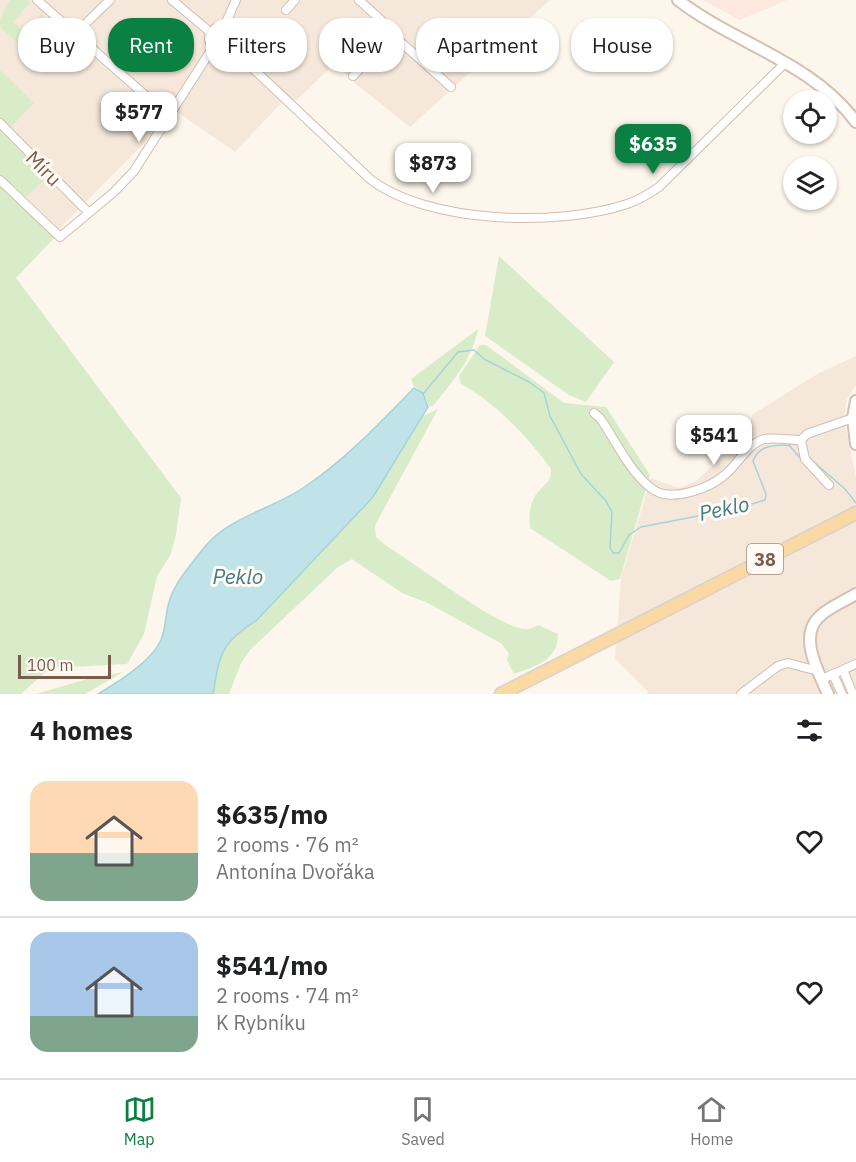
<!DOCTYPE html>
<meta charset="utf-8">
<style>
:root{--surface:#fff;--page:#f6f6f6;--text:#202124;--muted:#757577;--line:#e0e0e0;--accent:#0b8043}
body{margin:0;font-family:"IBM Plex Sans",sans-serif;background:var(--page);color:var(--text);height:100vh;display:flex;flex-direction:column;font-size:22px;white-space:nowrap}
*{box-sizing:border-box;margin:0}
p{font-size:20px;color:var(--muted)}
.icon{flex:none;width:33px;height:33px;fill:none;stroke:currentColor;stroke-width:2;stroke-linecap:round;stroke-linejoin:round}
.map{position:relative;height:694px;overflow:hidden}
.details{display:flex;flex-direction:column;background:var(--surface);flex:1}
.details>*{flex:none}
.guide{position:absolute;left:18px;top:18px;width:820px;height:54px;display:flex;gap:12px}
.fabs{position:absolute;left:783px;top:90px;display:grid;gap:12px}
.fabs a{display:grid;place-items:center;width:54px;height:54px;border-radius:50%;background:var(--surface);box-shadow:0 2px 4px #0004;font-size:30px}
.scale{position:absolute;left:18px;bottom:15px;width:93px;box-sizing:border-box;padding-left:6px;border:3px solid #7a5c4d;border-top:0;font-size:16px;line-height:21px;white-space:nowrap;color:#7a5c4d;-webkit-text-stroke:4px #fffaf3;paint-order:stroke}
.price{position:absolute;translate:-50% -51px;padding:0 14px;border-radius:12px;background:#fff;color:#222;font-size:20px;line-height:39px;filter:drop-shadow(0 2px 3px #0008)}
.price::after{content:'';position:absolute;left:50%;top:36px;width:18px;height:14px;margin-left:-9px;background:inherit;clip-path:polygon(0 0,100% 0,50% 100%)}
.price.current{background:var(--accent);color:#fff}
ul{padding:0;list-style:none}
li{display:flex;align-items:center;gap:18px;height:150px;padding:0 30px}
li+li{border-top:2px solid var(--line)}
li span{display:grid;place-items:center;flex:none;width:168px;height:120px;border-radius:18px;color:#555}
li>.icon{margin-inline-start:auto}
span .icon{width:72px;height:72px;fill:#fffc;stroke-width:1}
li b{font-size:26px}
h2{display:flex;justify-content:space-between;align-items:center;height:72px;padding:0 30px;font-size:26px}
.pill{padding:0 21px;border-radius:24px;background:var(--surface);box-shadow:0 2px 4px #0004;font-size:21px;line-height:54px}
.pill.current{background:var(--accent);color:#fff}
.tab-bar{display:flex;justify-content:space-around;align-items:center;height:84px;border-top:2px solid var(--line);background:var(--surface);font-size:16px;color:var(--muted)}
.tab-bar a{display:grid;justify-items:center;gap:3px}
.tab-bar .current{color:var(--accent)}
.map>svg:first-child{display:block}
</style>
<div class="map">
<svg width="856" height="694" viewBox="0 0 856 694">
<rect width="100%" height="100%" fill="#fdf6ec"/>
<g fill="#f5e8da">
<polygon points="0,0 550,0 410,127 356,84 335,63 297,100 282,102 235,152 176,111 54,234 0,184"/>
<polygon points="856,356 856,385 847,399 844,418 856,477 856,694 646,694 648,692 615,659 621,578 651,478 679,488 696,481 720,459 742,443 753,414 819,373"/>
</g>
<polygon fill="#fde8e0" points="702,0 787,0 740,20"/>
<g fill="#d8ecc9">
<polygon points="10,0 26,0 30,3 13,22 25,32 42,13 46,20 30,37 44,51 35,59 0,27 0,19"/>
<polygon points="0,70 34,103 9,129 0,120"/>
<polygon points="0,130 47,177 25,198 0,175"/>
<polygon points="0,184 56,236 16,278 181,498 176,535 170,556 157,576 144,634 127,664 50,668 21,694 0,694"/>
<polygon points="499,256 614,362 586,402 569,395 485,336"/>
<path d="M 478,329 C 472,360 452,382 433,406 L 429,406 L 424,393 L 414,386 L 411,379 Z"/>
<path d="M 480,345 L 486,345 L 564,403 L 606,407 L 650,475 L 620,579 L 611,581 L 530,528 C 529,517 529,508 534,498 C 539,487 553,483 551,469 C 528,437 496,403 461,384 L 459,376 Z"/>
<path d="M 438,409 L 380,516 L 375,526 L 376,537 L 388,547 C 415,563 499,628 525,629 C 530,630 534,627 538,625 L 558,634 C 558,661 535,666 514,674 L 507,660 L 509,654 L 502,644 L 428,603 L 402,593 L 352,559 L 338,567 L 250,650 L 241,663 L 229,694 L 213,694 C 220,653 221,643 257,620 L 373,497 L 423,416 Z"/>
<polygon points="123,672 85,694 36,694 87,679"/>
</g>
<path fill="#bfe3e8" stroke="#a5d3da" stroke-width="1.5" d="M 414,388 L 423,393 L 428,407 L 373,497 L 257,620 C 221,643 220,653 213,694 L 98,694 C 118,682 149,663 160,642 C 166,630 165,615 169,602 C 174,584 191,564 203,549 C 228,517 270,510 303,488 C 344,461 380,423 414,388 Z"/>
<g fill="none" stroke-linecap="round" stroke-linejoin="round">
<g stroke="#a5d3da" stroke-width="1.5">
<path d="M 423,394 L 458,352 L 474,350 L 484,359 L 529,382 L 544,393 L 550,416 L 581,474 L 606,501 L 612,512 L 610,547 L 613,553 L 619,553 L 629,535 L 641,527 L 739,508 L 765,500 L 766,494 L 753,461 C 759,445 774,445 789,445 L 801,459"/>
<polyline points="807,456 845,489 856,503"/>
</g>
<g stroke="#d1beb0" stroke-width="10">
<g id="street">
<polyline points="37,0 170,117"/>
<polyline points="172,0 210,32"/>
<polyline points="359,0 382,21 394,36 451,87"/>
<polyline points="286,10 295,0"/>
<circle cx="219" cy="38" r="10"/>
<polyline points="337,28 369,59"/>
<polyline points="223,29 236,0"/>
<path d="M 227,44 L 370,179 C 428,224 559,227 627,204 C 639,200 649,194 659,187 L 785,63"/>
<polyline points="44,64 110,0"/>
<polyline points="353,76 392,34"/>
<polyline points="0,123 88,212"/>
<polyline points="0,180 60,237 114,192 134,171 213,47"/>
<path d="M 594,413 L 600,418 C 616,441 629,471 651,488 C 670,504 711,488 727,473 C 738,463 749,443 764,439 C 775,437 789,440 801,440 L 807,434 L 853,418"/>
<polyline points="801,440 805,459 829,485"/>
<polyline points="843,670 853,694"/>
<polyline points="833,674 842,694"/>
<polyline points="822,679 856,664"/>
<polyline points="741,694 778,666 788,663 818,671"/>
</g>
</g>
<g stroke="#d6c0b0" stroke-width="14">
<g id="secondary">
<path d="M 678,0 C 735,44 812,62 856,122"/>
<polyline points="856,401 853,418 856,444"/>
<path d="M 828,694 C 819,673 798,637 819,617 C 829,607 845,601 856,594"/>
</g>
</g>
<g stroke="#dad1cd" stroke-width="15">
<polyline id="primary" points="501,694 856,513"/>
</g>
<use href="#street" stroke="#fff" stroke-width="8"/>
<use href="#secondary" stroke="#fff" stroke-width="10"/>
<use href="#primary" stroke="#fbd9a5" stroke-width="12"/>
</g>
<g text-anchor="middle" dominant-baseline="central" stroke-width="6" stroke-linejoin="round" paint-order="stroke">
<rect fill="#fffaf3" stroke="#a28b7f" stroke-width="1.5" x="747" y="544" width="36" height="30" rx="4.5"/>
<g font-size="18" font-weight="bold" fill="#7a5c4d">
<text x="765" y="559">38</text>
</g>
<g font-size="20" fill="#7a5c4d" stroke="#fffaf3">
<text transform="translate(44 168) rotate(45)">Míru</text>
</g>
<g font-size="21" font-style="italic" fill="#437c86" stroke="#fffaf3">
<text transform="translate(724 508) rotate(-12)">Peklo</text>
<text x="238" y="576">Peklo</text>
</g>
</g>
</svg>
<div class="fabs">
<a><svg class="icon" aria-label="locate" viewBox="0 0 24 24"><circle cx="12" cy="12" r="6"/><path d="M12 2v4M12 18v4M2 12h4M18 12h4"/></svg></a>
<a><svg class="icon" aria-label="layers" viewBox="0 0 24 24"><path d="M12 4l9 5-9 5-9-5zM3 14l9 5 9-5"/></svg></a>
</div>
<div class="scale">100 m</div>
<b class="price" style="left:139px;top:143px">$577</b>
<b class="price current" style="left:653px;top:175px">$635</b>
<b class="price" style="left:433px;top:194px">$873</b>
<b class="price" style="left:714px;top:466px">$541</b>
<div class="guide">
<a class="pill">Buy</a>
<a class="pill current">Rent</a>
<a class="pill">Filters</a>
<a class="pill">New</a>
<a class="pill">Apartment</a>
<a class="pill">House</a>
</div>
</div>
<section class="details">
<h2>4 homes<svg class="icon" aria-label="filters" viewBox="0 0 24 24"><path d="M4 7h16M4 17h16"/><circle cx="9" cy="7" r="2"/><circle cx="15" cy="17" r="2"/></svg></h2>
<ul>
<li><span style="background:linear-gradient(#ffd9b3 60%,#7fa58c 0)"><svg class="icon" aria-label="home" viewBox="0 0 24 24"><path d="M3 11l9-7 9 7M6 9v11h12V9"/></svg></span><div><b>$635/mo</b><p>2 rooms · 76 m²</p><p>Antonína Dvořáka</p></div><svg class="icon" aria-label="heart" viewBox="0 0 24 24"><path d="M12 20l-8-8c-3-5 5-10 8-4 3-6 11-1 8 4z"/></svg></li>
<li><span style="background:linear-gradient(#a9c7e8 70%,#7fa58c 0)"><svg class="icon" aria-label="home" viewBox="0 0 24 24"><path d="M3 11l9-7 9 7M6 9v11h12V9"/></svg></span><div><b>$541/mo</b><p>2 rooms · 74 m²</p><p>K Rybníku</p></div><svg class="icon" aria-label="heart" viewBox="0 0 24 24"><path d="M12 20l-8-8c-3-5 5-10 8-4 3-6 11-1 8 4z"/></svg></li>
</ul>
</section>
<nav class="tab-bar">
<a class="current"><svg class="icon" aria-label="map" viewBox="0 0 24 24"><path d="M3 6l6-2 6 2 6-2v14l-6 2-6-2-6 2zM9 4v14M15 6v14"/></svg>Map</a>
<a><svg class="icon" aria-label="saved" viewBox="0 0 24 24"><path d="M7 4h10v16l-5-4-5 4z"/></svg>Saved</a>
<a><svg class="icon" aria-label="home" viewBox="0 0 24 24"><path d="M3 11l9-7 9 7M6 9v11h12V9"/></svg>Home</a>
</nav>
